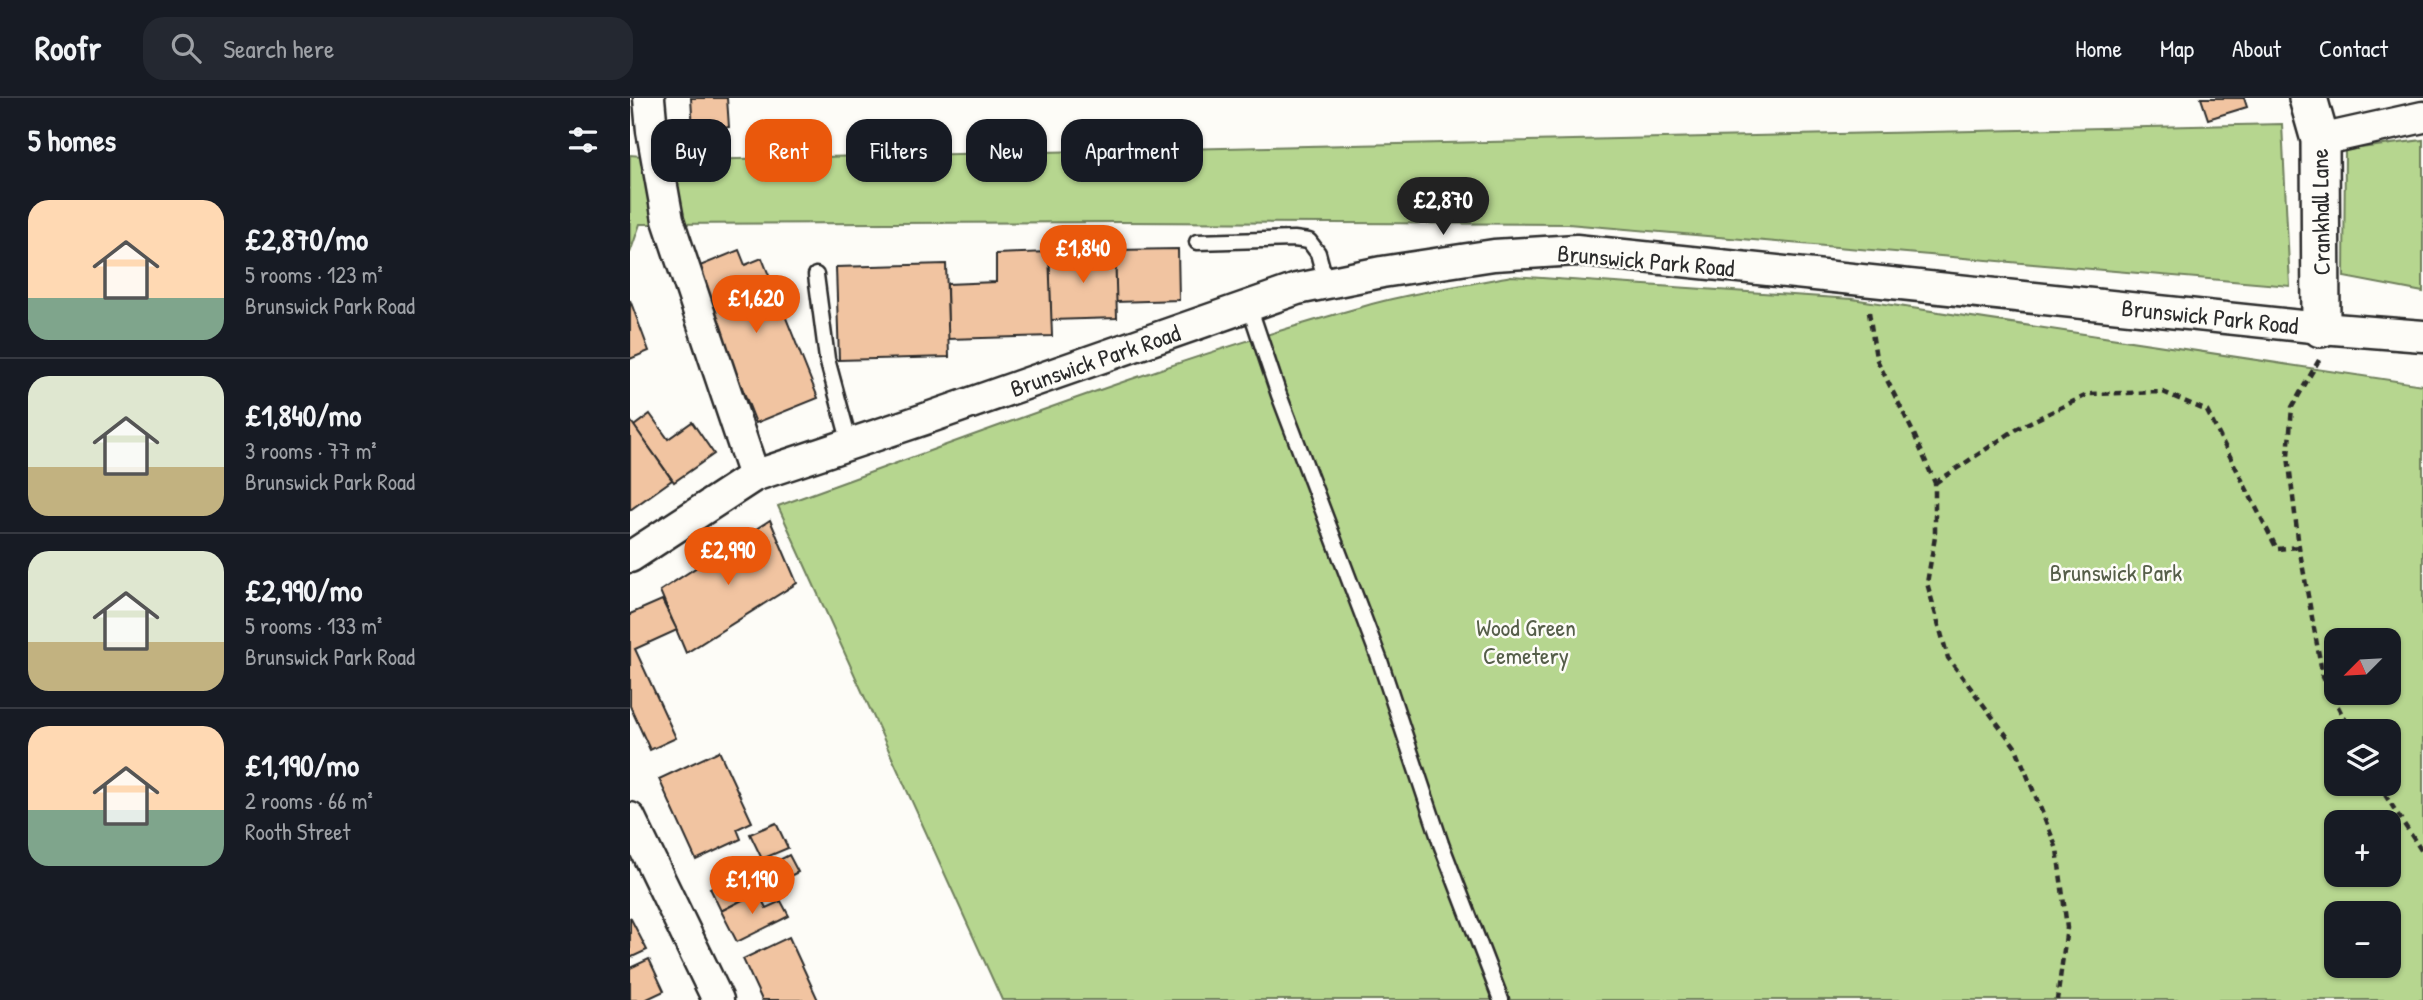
<!DOCTYPE html>
<meta charset="utf-8">
<style>
:root{--surface:#171b24;--page:#242831;--text:#f1f3f6;--muted:#9ea1a6;--line:#363941;--accent:#ea580c}
body{margin:0;font-family:"Patrick Hand",sans-serif;background:var(--page);color:var(--text);height:100vh;display:flex;flex-direction:column;font-size:26px;white-space:nowrap}
*{box-sizing:border-box;margin:0}
p{font-size:23px;color:var(--muted)}
.icon{flex:none;width:38px;height:38px;fill:none;stroke:currentColor;stroke-width:2;stroke-linecap:round;stroke-linejoin:round}
.map{position:relative;flex:1;overflow:hidden}
.sheet{display:flex;flex-direction:column;background:var(--surface);width:630px}
.sheet>*{flex:none}
.guide{position:absolute;left:21px;top:21px;width:665px;height:63px;display:flex;gap:14px}
.needle{width:46px;rotate:246deg}
.buttons{position:absolute;left:1694px;top:530px;display:grid;gap:14px}
.buttons a{display:grid;place-items:center;width:77px;height:77px;border-radius:14px;background:var(--surface);box-shadow:0 2px 5px #0004;font-size:35px}
.price{position:absolute;translate:-50% -60px;padding:0 16px;border-radius:24px;background:var(--accent);color:#fff;font-size:23px;line-height:46px;filter:drop-shadow(0 2px 4px #0008)}
.price::after{content:'';position:absolute;left:50%;top:42px;width:21px;height:16px;margin-left:-10px;background:inherit;clip-path:polygon(0 0,100% 0,50% 100%)}
.price.current{background:#222;color:#fff}
ul{padding:0;list-style:none}
li{display:flex;align-items:center;gap:21px;height:175px;padding:0 28px}
li+li{border-top:2px solid var(--line)}
li span{display:grid;place-items:center;flex:none;width:196px;height:140px;border-radius:21px;color:#555}
li>.icon{margin-inline-start:auto}
span .icon{width:84px;height:84px;fill:#fffc;stroke-width:1}
li b{font-size:30px}
h2{display:flex;justify-content:space-between;align-items:center;height:84px;padding:0 28px;font-size:30px}
.chip{padding:0 24px;border-radius:21px;background:var(--surface);box-shadow:0 2px 5px #0004;font-size:24px;line-height:63px}
.chip.current{background:var(--accent);color:#fff}
header{display:flex;align-items:center;gap:42px;box-sizing:border-box;height:98px;padding:0 35px;background:var(--surface);border-bottom:2px solid var(--line)}
header strong{font-size:33px}
nav{display:flex;gap:38px;margin-inline-start:auto;font-size:24px}
.search{width:490px;height:63px;background:var(--page);display:flex;align-items:center;gap:18px;box-sizing:border-box;padding:0 24px;border-radius:21px;color:var(--muted);font-size:26px}
main{display:flex;flex:1;min-height:0}
.map>svg:first-child{display:block}
</style>
<header>
<strong>Roofr</strong>
<div class="search"><svg class="icon" aria-label="search" viewBox="0 0 24 24"><circle cx="10" cy="10" r="6"/><path d="M15 15l6 6"/></svg>Search here</div>
<nav><a>Home</a><a>Map</a><a>About</a><a>Contact</a></nav>
</header>
<main>
<section class="sheet">
<h2>5 homes<svg class="icon" aria-label="filters" viewBox="0 0 24 24"><path d="M4 7h16M4 17h16"/><circle cx="9" cy="7" r="2"/><circle cx="15" cy="17" r="2"/></svg></h2>
<ul>
<li><span style="background:linear-gradient(#ffd9b3 70%,#7fa58c 0)"><svg class="icon" aria-label="home" viewBox="0 0 24 24"><path d="M3 11l9-7 9 7M6 9v11h12V9"/></svg></span><div><b>£2,870/mo</b><p>5 rooms · 123 m²</p><p>Brunswick Park Road</p></div></li>
<li><span style="background:linear-gradient(#dfe7d0 65%,#c2b280 0)"><svg class="icon" aria-label="home" viewBox="0 0 24 24"><path d="M3 11l9-7 9 7M6 9v11h12V9"/></svg></span><div><b>£1,840/mo</b><p>3 rooms · 77 m²</p><p>Brunswick Park Road</p></div></li>
<li><span style="background:linear-gradient(#dfe7d0 65%,#c2b280 0)"><svg class="icon" aria-label="home" viewBox="0 0 24 24"><path d="M3 11l9-7 9 7M6 9v11h12V9"/></svg></span><div><b>£2,990/mo</b><p>5 rooms · 133 m²</p><p>Brunswick Park Road</p></div></li>
<li><span style="background:linear-gradient(#ffd9b3 60%,#7fa58c 0)"><svg class="icon" aria-label="home" viewBox="0 0 24 24"><path d="M3 11l9-7 9 7M6 9v11h12V9"/></svg></span><div><b>£1,190/mo</b><p>2 rooms · 66 m²</p><p>Rooth Street</p></div></li>
</ul>
</section>
<div class="map">
<svg width="1793" height="902" viewBox="0 0 1793 902">
<rect width="100%" height="100%" fill="#fdfcf7"/>
<filter id="ink" filterUnits="userSpaceOnUse"><feTurbulence type="fractalNoise" baseFrequency=".0143" numOctaves="2"/><feDisplacementMap in="SourceGraphic" scale="14" xChannelSelector="R" yChannelSelector="G"/><feConvolveMatrix kernelMatrix="1 2 1 2 8 2 1 2 1" color-interpolation-filters="sRGB"/></filter>
<g filter="url(#ink)">
<g fill="#b6d68f" stroke="#70805d" stroke-width="2" fill-rule="evenodd">
<polygon points="1652,26 1660,188 938,126 486,124 10,126 0,155 0,57 62,62"/>
<polygon points="1793,42 1793,194 1714,179 1715,52"/>
<path d="M 881,178 L 1222,201 L 1793,287 L 1793,902 L 372,902 L 148,408 C 343,338 536,263 735,208 C 783,194 833,188 881,178 ZM 1706,542 L 1759,542 L 1759,595 L 1706,595 ZM 1706,634 L 1759,634 L 1759,686 L 1706,686 ZM 1706,724 L 1759,724 L 1759,777 L 1706,777 ZM 1706,816 L 1759,816 L 1759,868 L 1706,868 Z"/>
</g>
<g fill="#f1c4a1" stroke="#2b2b2b" stroke-width="2">
<polygon points="61,0 97,0 99,29 63,32"/>
<polygon points="1571,0 1614,0 1617,9 1578,21"/>
<polygon points="548,151 549,202 486,204 485,152"/>
<polygon points="109,152 115,167 132,160 188,300 126,325 65,170"/>
<polygon points="485,152 487,220 421,222 419,154"/>
<polygon points="419,154 422,238 318,241 317,186 366,184 366,156"/>
<polygon points="316,166 319,259 209,262 206,169"/>
<polygon points="0,202 19,253 0,261"/>
<polygon points="20,316 38,341 62,324 84,356 44,384 4,328"/>
<polygon points="0,322 42,382 0,412"/>
<polygon points="140,422 167,485 56,555 30,493"/>
<polygon points="32,502 47,532 5,551 46,640 20,652 0,608 0,516"/>
<polygon points="89,653 122,724 107,731 111,741 66,762 29,681"/>
<polygon points="146,725 158,750 132,761 120,736"/>
<polygon points="159,757 168,774 91,813 80,790 118,771 120,777"/>
<polygon points="128,794 136,810 151,803 159,818 107,844 91,813"/>
<polygon points="0,819 17,852 0,860"/>
<polygon points="159,839 188,902 132,902 113,861"/>
<polygon points="19,861 34,893 15,902 0,902 0,870"/>
</g>
<g fill="none" stroke-linecap="round" stroke-linejoin="round">
<g stroke="#2b2b2b" stroke-width="19">
<g id="service">
<polyline points="567,144 664,141 679,143 688,155 696,185"/>
<polyline points="186,177 197,261 220,346"/>
<polyline points="619,208 649,297 750,563 811,746 871,902"/>
</g>
</g>
<g stroke="#2b2b2b" stroke-width="35">
<g id="minor">
<polyline points="19,0 22,33 38,122 124,378"/>
<polyline points="1690,42 1793,19"/>
<polyline points="0,459 124,378 295,321 667,191 752,174 864,157 946,152 1691,230 1793,238"/>
<polyline points="0,720 88,902"/>
</g>
</g>
<g stroke="#2b2b2b" stroke-width="42">
<polyline id="tertiary" points="1678,0 1690,42 1691,230"/>
</g>
<g stroke="#2b2b2b" stroke-width="4.5" stroke-dasharray="7 5" stroke-linecap="butt">
<polyline points="1239,214 1246,260 1283,334 1305,385 1305,439 1297,485 1318,560 1386,650 1427,751 1437,830 1427,902"/>
<polyline points="1689,262 1662,309 1658,358 1669,449 1693,579 1721,634"/>
<polyline points="1305,385 1388,330 1459,296 1533,294 1577,313 1647,451 1669,449"/>
<polyline points="1748,686 1793,755"/>
</g>
<use href="#service" stroke="#fdfcf7" stroke-width="14"/>
<use href="#minor" stroke="#fdfcf7" stroke-width="30"/>
<use href="#tertiary" stroke="#fdfcf7" stroke-width="37"/>
</g>
</g>
<g text-anchor="middle" dominant-baseline="central" stroke-width="5" stroke-linejoin="round" paint-order="stroke">
<g font-size="24" fill="#2b2b2b" stroke="#fdfcf7">
<text transform="translate(1690 114) rotate(-91)">Crankhall Lane</text>
<text transform="translate(1016 162) rotate(5)">Brunswick Park Road</text>
<text transform="translate(1580 218) rotate(6)">Brunswick Park Road</text>
<text transform="translate(465 262) rotate(-19)">Brunswick Park Road</text>
</g>
<g font-size="24" fill="#555e49" stroke="#fdfcf7">
<text x="1486" y="474">Brunswick Park</text>
<text x="896" y="529">Wood Green<tspan x="896" dy="28">Cemetery</tspan></text>
</g>
</g>
</svg>
<div class="buttons">
<a><svg class="needle" viewBox="-14 -14 28 28"><path d="M0-13l5 13h-10z" fill="#e53935"/><path d="M0 13l5-13h-10z" fill="#9ea1a6"/></svg></a>
<a><svg class="icon" aria-label="layers" viewBox="0 0 24 24"><path d="M12 4l9 5-9 5-9-5zM3 14l9 5 9-5"/></svg></a>
<a>+</a>
<a>−</a>
</div>
<b class="price current" style="left:813px;top:139px">£2,870</b>
<b class="price" style="left:453px;top:187px">£1,840</b>
<b class="price" style="left:126px;top:237px">£1,620</b>
<b class="price" style="left:98px;top:489px">£2,990</b>
<b class="price" style="left:122px;top:818px">£1,190</b>
<div class="guide">
<a class="chip">Buy</a>
<a class="chip current">Rent</a>
<a class="chip">Filters</a>
<a class="chip">New</a>
<a class="chip">Apartment</a>
</div>
</div>
</main>
